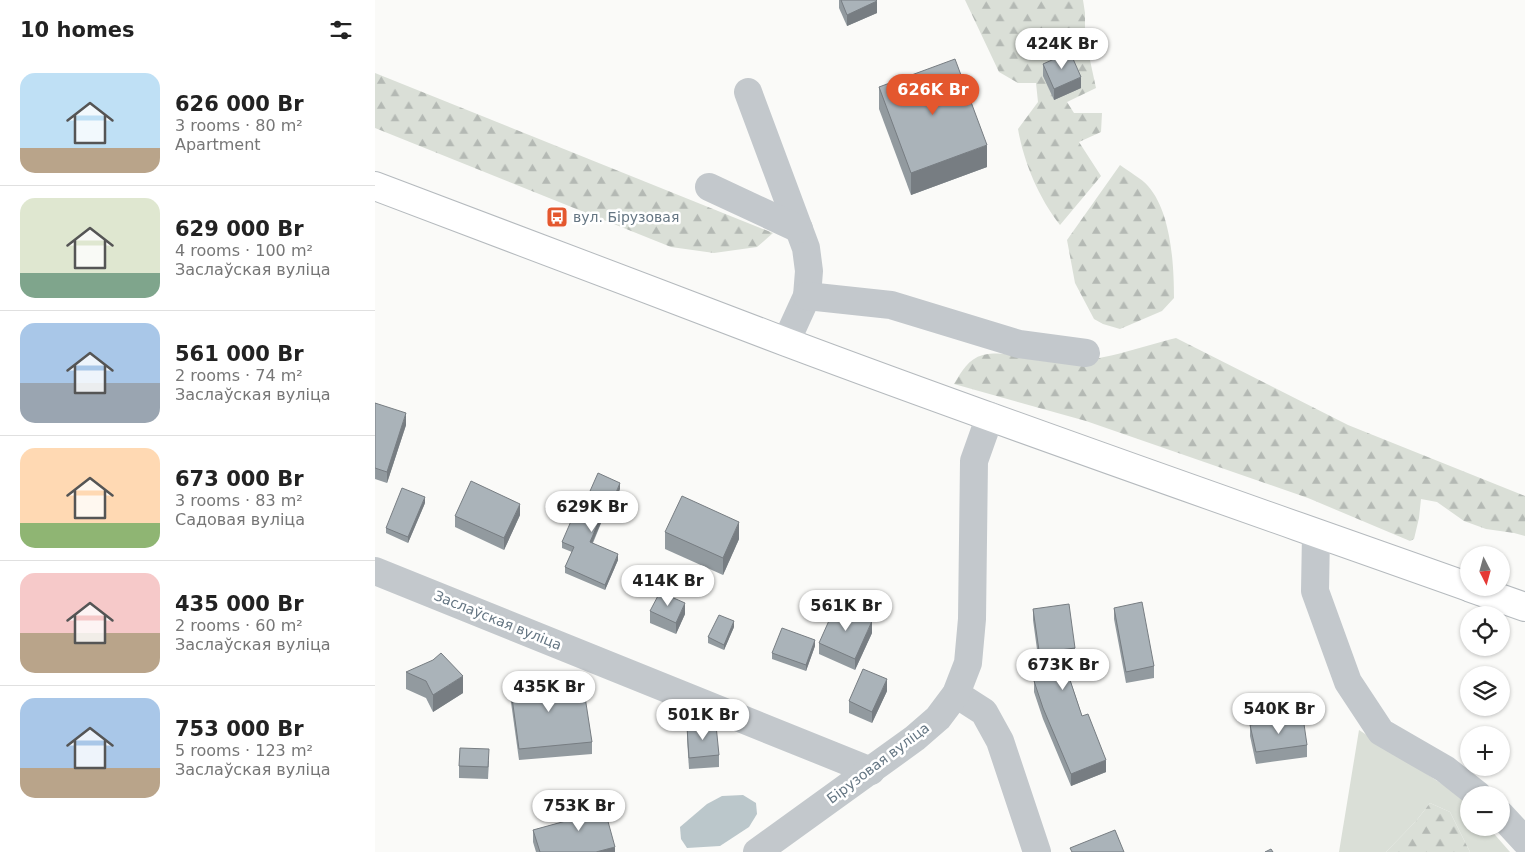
<!DOCTYPE html>
<meta charset="utf-8">
<style>
:root{--surface:#fff;--page:#f2f2f2;--text:#222;--muted:#767676;--line:#e0e0e0;--accent:#e4572e}
body{margin:0;font-family:"DejaVu Sans",sans-serif;background:var(--page);color:var(--text);height:100vh;display:flex;flex-direction:column;font-size:19px;white-space:nowrap}
*{box-sizing:border-box;margin:0}
p{font-size:16px;color:var(--muted)}
.icon{flex:none;width:28px;height:28px;fill:none;stroke:currentColor;stroke-width:2;stroke-linecap:round;stroke-linejoin:round}
.map{position:relative;flex:1;overflow:hidden}
.drawer{display:flex;flex-direction:column;background:var(--surface);width:375px}
.drawer>*{flex:none}
.needle{width:32px;rotate:174deg}
.controls{position:absolute;left:1085px;top:546px;display:grid;gap:10px}
.controls a{display:grid;place-items:center;width:50px;height:50px;border-radius:50%;background:var(--surface);box-shadow:0 1px 4px #0004;font-size:25px}
.price{position:absolute;translate:-50% -42px;padding:0 11px;border-radius:18px;background:#fff;color:#222;font-size:16px;line-height:32px;filter:drop-shadow(0 1px 2px #0008)}
.price::after{content:'';position:absolute;left:50%;top:30px;width:15px;height:11px;margin-left:-8px;background:inherit;clip-path:polygon(0 0,100% 0,50% 100%)}
.price.on{background:var(--accent);color:#fff}
ul{padding:0;list-style:none}
li{display:flex;align-items:center;gap:15px;height:125px;padding:0 20px}
li+li{border-top:1px solid var(--line)}
li span{display:grid;place-items:center;flex:none;width:140px;height:100px;border-radius:15px;color:#555}
li>.icon{margin-inline-start:auto}
span .icon{width:60px;height:60px;fill:#fffc;stroke-width:1}
li b{font-size:21px}
h2{display:flex;justify-content:space-between;align-items:center;height:60px;padding:0 20px;font-size:21px}
main{display:flex;flex:1;min-height:0}
.map>svg:first-child{display:block}
</style>
<main>
<section class="drawer">
<h2>10 homes<svg class="icon" aria-label="filters" viewBox="0 0 24 24"><path d="M4 7h16M4 17h16"/><circle cx="9" cy="7" r="2"/><circle cx="15" cy="17" r="2"/></svg></h2>
<ul>
<li><span style="background:linear-gradient(#bfe0f5 75%,#b9a48a 0)"><svg class="icon" aria-label="home" viewBox="0 0 24 24"><path d="M3 11l9-7 9 7M6 9v11h12V9"/></svg></span><div><b>626 000 Br</b><p>3 rooms · 80 m²</p><p>Apartment</p></div></li>
<li><span style="background:linear-gradient(#dfe7d0 75%,#7fa58c 0)"><svg class="icon" aria-label="home" viewBox="0 0 24 24"><path d="M3 11l9-7 9 7M6 9v11h12V9"/></svg></span><div><b>629 000 Br</b><p>4 rooms · 100 m²</p><p>Заслаўская вуліца</p></div></li>
<li><span style="background:linear-gradient(#a9c7e8 60%,#9aa5b1 0)"><svg class="icon" aria-label="home" viewBox="0 0 24 24"><path d="M3 11l9-7 9 7M6 9v11h12V9"/></svg></span><div><b>561 000 Br</b><p>2 rooms · 74 m²</p><p>Заслаўская вуліца</p></div></li>
<li><span style="background:linear-gradient(#ffd9b3 75%,#8fb573 0)"><svg class="icon" aria-label="home" viewBox="0 0 24 24"><path d="M3 11l9-7 9 7M6 9v11h12V9"/></svg></span><div><b>673 000 Br</b><p>3 rooms · 83 m²</p><p>Садовая вуліца</p></div></li>
<li><span style="background:linear-gradient(#f6c9c9 60%,#b9a48a 0)"><svg class="icon" aria-label="home" viewBox="0 0 24 24"><path d="M3 11l9-7 9 7M6 9v11h12V9"/></svg></span><div><b>435 000 Br</b><p>2 rooms · 60 m²</p><p>Заслаўская вуліца</p></div></li>
<li><span style="background:linear-gradient(#a9c7e8 70%,#b9a48a 0)"><svg class="icon" aria-label="home" viewBox="0 0 24 24"><path d="M3 11l9-7 9 7M6 9v11h12V9"/></svg></span><div><b>753 000 Br</b><p>5 rooms · 123 m²</p><p>Заслаўская вуліца</p></div></li>
</ul>
</section>
<div class="map">
<svg width="1150" height="852" viewBox="0 0 1150 852">
<defs>
<pattern id="forest-firs" width="22" height="20" patternUnits="userSpaceOnUse" patternTransform="scale(1.25)"><rect width="22" height="20" fill="#dadfd7"/><path d="M5 1l3.5 6h-7zM16 11l3.5 6h-7z" fill="#b4b9b4"/></pattern>
</defs>
<rect width="100%" height="100%" fill="#fafaf8"/>
<polygon fill="#dadfd7" points="984,730 1087,797 1094,804 1094,828 1114,828 1135,852 1095,852 1075,812 1055,803 1041,821 1011,852 964,852"/>
<g fill="url(#forest-firs)">
<path d="M 590,0 L 708,0 L 710,13 L 710,37 L 721,88 L 692,102 L 699,113 L 727,113 L 726,132 L 704,142 L 726,176 L 685,225 C 664,198 649,163 643,129 L 663,102 L 661,83 L 643,83 L 624,72 Z"/>
<polygon points="0,73 398,233 382,247 339,253 296,247 0,128"/>
<path d="M 745,165 C 754,172 766,178 773,186 C 796,212 799,264 799,298 L 787,311 L 745,329 L 728,324 L 719,319 L 700,283 L 692,240 Z"/>
<path d="M 801,338 L 973,425 L 1150,496 L 1150,536 L 1139,533 L 1111,529 L 1089,521 L 1062,502 L 1046,499 L 1044,518 L 1039,539 L 1035,541 L 933,498 L 711,421 L 579,384 C 587,371 593,359 608,355 C 633,349 657,362 681,362 C 722,363 762,348 801,338 Z"/>
<polygon points="1055,803 1075,812 1095,852 1011,852 1041,821"/>
</g>
<polygon fill="#bbc7cb" points="368,795 381,803 382,814 374,827 345,846 312,848 306,839 305,827 332,804 347,796"/>
<g fill="none" stroke-linecap="round" stroke-linejoin="round">
<g stroke="#b5babe" stroke-width="30">
<g id="major">
<path d="M 0,186 C 137,237 274,290 411,342 C 637,427 866,506 1094,587"/>
<polyline points="1096,588 1150,607"/>
</g>
</g>
<g stroke="#c3c8cc" stroke-width="28">
<polyline points="373,92 431,248 434,271 432,296 411,342"/>
<polyline points="334,187 424,229"/>
<polyline points="432,296 516,305 644,344 711,353"/>
<polyline points="941,534 940,591 973,682 1006,732 1070,769 1103,795"/>
<polyline points="0,571 496,771"/>
<polyline points="581,694 609,712 625,741 662,852"/>
<polyline points="1126,815 1150,841"/>
<polyline points="382,852 540,738 563,718 581,694 593,663 597,619 599,461 615,416"/>
</g>
<use href="#major" stroke="#fff" stroke-width="28"/>
</g>
<g fill="#929a9f">
<polygon points="464,0 501,0 502,13 472,26 464,8"/>
<polygon points="668,64 706,88 679,100 668,76"/>
<polygon points="504,87 612,167 536,195 504,109"/>
<polygon points="0,403 31,425 12,483 0,479"/>
<polygon points="245,489 235,513 231,511 218,543 243,560 230,590 190,573 190,567 197,552 187,548 187,542 208,507"/>
<polygon points="50,503 33,543 11,533 11,528"/>
<polygon points="145,515 129,550 80,527 80,516"/>
<polygon points="290,532 364,539 348,575 290,549"/>
<polygon points="739,608 779,666 779,678 751,683 739,619"/>
<polygon points="658,609 700,648 700,660 689,661 707,716 731,772 696,786 668,719 659,692 659,681 666,679 658,620"/>
<polygon points="275,611 310,614 301,634 275,623"/>
<polygon points="359,627 349,650 333,643 333,637"/>
<polygon points="497,633 480,670 444,654 444,643"/>
<polygon points="440,646 431,671 397,659 397,653"/>
<polygon points="31,672 88,693 58,712 51,698 31,689"/>
<polygon points="134,676 170,687 217,742 217,754 144,760 134,688"/>
<polygon points="512,691 497,723 474,713 474,701"/>
<polygon points="875,725 932,745 932,757 881,764 875,736"/>
<polygon points="312,727 344,755 344,767 314,769 312,739"/>
<polygon points="114,761 113,779 84,778 84,766"/>
<polygon points="205,802 240,852 161,852 158,842 158,830 206,817 205,814"/>
</g>
<g fill="#777d82">
<polygon points="502,1 502,13 472,26 472,15"/>
<polygon points="706,77 706,88 679,100 679,89"/>
<polygon points="612,145 612,167 536,195 536,173"/>
<polygon points="31,413 31,425 12,483 12,472"/>
<polygon points="245,483 245,489 235,513 235,507"/>
<polygon points="50,497 50,503 33,543 33,537"/>
<polygon points="145,504 145,515 129,550 129,538"/>
<polygon points="231,505 231,511 215,548 215,542"/>
<polygon points="364,522 364,539 348,575 348,558"/>
<polygon points="243,554 243,560 230,590 230,585"/>
<polygon points="310,603 310,614 301,634 301,623"/>
<polygon points="359,621 359,627 349,650 349,645"/>
<polygon points="497,621 497,633 480,670 480,659"/>
<polygon points="440,640 440,646 431,671 431,665"/>
<polygon points="88,676 88,693 58,712 58,695"/>
<polygon points="512,679 512,691 497,723 497,712"/>
<polygon points="731,760 731,772 696,786 696,774"/>
<polygon points="240,847 240,852 221,852"/>
</g>
<g fill="#aab3b9" stroke="#777d82">
<polygon points="466,0 501,0 502,1 472,15"/>
<polygon points="695,52 706,77 679,89 668,64"/>
<polygon points="580,59 612,145 536,173 504,87"/>
<polygon points="0,403 31,413 12,472 0,468"/>
<polygon points="223,473 245,483 235,507 231,505 215,542 243,554 230,585 190,567 199,547 187,542 203,505 208,507"/>
<polygon points="96,481 145,504 129,538 80,516"/>
<polygon points="27,488 50,497 33,537 11,528"/>
<polygon points="307,496 364,522 348,558 290,532"/>
<polygon points="285,592 310,603 301,623 275,611"/>
<polygon points="767,602 779,666 751,672 739,608"/>
<polygon points="694,604 700,648 685,650 707,716 713,714 731,760 696,774 668,708 659,681 668,678 658,609"/>
<polygon points="461,605 497,621 480,659 444,643"/>
<polygon points="344,615 359,621 349,645 333,637"/>
<polygon points="407,628 440,640 431,665 397,653"/>
<polygon points="66,653 88,676 58,695 51,681 31,672 58,660"/>
<polygon points="488,669 512,679 497,712 474,701"/>
<polygon points="168,674 170,687 208,684 217,742 144,749 134,676"/>
<polygon points="928,717 932,745 881,752 875,725"/>
<polygon points="341,725 344,755 314,758 312,727"/>
<polygon points="85,748 114,749 113,767 84,766"/>
<polygon points="226,796 240,847 221,852 165,852 158,830 209,816 205,802"/>
<polygon points="740,830 749,852 697,852 695,848"/>
<polygon points="896,849 898,852 890,852"/>
</g>
<defs>
<g id="bus-square" transform="scale(1.125)"><rect x="-9" y="-9" width="18" height="18" rx="4" fill="#e4572e" stroke="#fff"/><path d="M-5-6H5V4H4V6H2V4H-2V6H-4V4H-5ZM-3.5-4V0h7V-4ZM-3.5 1.2v1.5H-2V1.2ZM2 1.2v1.5H3.5V1.2Z" fill="#fff"/></g>
</defs>
<g fill-rule="evenodd">
<use href="#bus-square" x="182" y="217"/>
</g>
<g text-anchor="middle" dominant-baseline="central" stroke-width="5" stroke-linejoin="round" paint-order="stroke">
<g font-size="14" fill="#657683" stroke="#fff" text-anchor="start">
<text x="198" y="217">вул. Бірузовая</text>
</g>
<g font-size="14" fill="#657683" stroke="#fff">
<text transform="translate(123 620) rotate(22)">Заслаўская вуліца</text>
<text transform="translate(503 763) rotate(-37)">Бірузовая вуліца</text>
</g>
</g>
</svg>
<div class="controls">
<a><svg class="needle" viewBox="-14 -14 28 28"><path d="M0-13l5 13h-10z" fill="#e53935"/><path d="M0 13l5-13h-10z" fill="#767676"/></svg></a>
<a><svg class="icon" aria-label="locate" viewBox="0 0 24 24"><circle cx="12" cy="12" r="6"/><path d="M12 2v4M12 18v4M2 12h4M18 12h4"/></svg></a>
<a><svg class="icon" aria-label="layers" viewBox="0 0 24 24"><path d="M12 4l9 5-9 5-9-5zM3 14l9 5 9-5"/></svg></a>
<a>+</a>
<a>−</a>
</div>
<b class="price" style="left:687px;top:70px">424K Br</b>
<b class="price on" style="left:558px;top:116px">626K Br</b>
<b class="price" style="left:217px;top:533px">629K Br</b>
<b class="price" style="left:293px;top:607px">414K Br</b>
<b class="price" style="left:471px;top:632px">561K Br</b>
<b class="price" style="left:688px;top:691px">673K Br</b>
<b class="price" style="left:174px;top:713px">435K Br</b>
<b class="price" style="left:904px;top:735px">540K Br</b>
<b class="price" style="left:328px;top:741px">501K Br</b>
<b class="price" style="left:204px;top:832px">753K Br</b>
</div>
</main>
